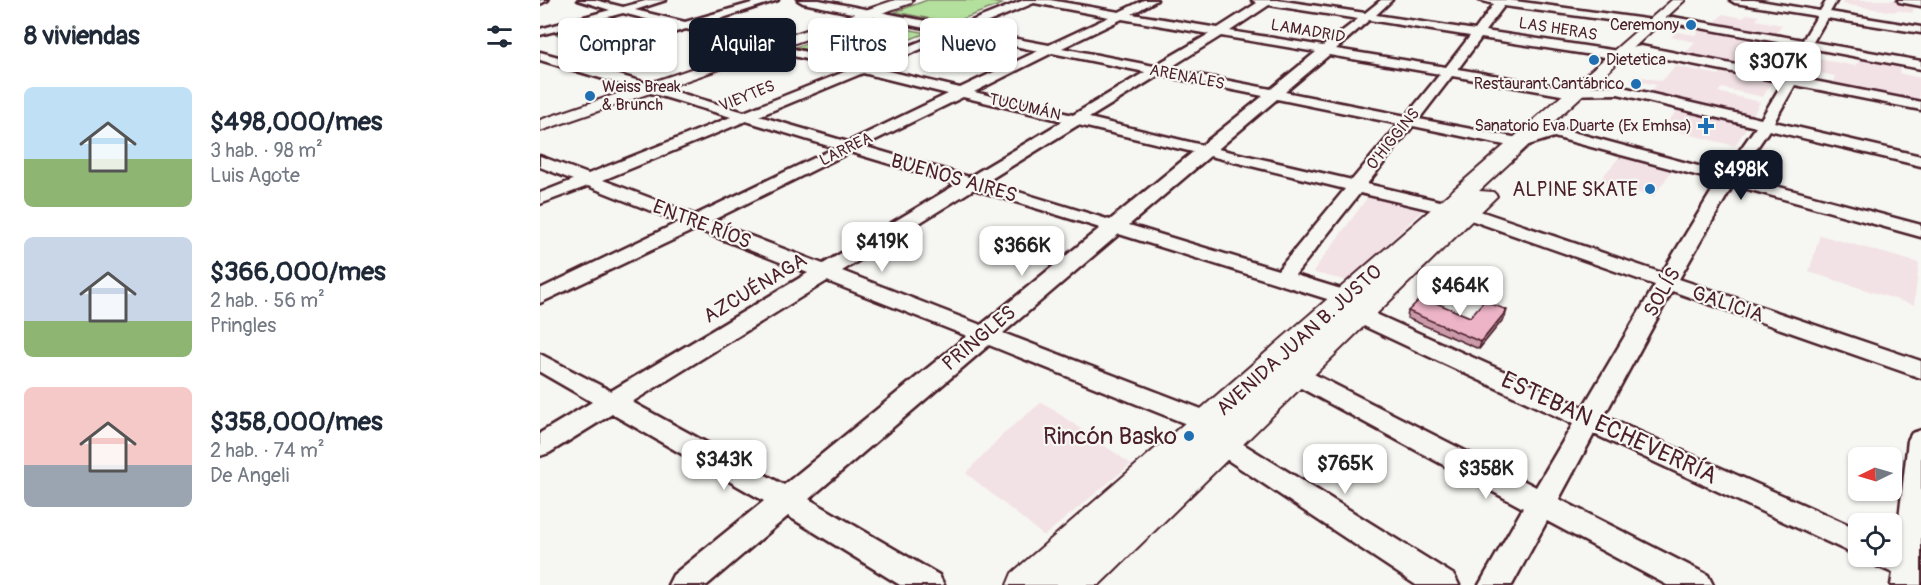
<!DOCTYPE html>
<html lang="es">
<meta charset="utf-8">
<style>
:root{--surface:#fff;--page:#f2f2f3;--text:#1f2937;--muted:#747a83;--accent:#111827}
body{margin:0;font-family:Pangolin,sans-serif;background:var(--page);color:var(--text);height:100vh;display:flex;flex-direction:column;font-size:22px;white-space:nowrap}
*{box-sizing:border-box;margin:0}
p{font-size:20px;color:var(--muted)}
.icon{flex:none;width:33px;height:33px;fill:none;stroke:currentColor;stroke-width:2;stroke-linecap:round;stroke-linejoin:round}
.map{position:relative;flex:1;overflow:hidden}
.panel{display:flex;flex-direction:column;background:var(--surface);width:540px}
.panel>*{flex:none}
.top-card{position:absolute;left:18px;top:18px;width:570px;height:54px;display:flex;gap:12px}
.needle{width:39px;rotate:265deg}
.fabs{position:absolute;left:1308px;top:447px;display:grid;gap:12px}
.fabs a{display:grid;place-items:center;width:54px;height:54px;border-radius:9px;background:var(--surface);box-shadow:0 2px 4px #0004;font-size:30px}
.price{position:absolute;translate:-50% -51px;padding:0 14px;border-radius:12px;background:#fff;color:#222;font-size:20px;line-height:39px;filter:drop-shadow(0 2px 3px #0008)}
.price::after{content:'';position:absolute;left:50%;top:36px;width:18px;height:14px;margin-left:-9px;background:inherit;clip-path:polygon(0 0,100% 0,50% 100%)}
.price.active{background:var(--accent);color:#fff}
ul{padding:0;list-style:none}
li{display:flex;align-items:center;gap:18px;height:150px;padding:0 24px}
li span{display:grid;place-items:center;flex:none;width:168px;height:120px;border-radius:9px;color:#555}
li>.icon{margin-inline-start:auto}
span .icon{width:72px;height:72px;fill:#fffc;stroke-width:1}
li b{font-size:26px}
h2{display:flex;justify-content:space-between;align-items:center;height:72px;padding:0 24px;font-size:26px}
.tag{padding:0 21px;border-radius:9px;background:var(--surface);box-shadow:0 2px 4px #0004;font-size:21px;line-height:54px}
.tag.active{background:var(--accent);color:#fff}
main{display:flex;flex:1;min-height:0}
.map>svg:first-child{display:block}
</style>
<main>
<section class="panel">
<h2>8 viviendas<svg class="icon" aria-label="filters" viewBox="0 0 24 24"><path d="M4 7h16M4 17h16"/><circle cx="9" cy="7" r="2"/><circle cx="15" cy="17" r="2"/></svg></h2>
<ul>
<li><span style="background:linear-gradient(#bfe0f5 60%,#8fb573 0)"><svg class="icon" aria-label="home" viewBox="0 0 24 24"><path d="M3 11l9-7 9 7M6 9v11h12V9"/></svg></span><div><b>$498,000/mes</b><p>3 hab. · 98 m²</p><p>Luis Agote</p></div></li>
<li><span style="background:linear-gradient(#c9d6e8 70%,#8fb573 0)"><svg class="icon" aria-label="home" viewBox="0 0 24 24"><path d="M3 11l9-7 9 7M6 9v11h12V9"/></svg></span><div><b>$366,000/mes</b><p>2 hab. · 56 m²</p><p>Pringles</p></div></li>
<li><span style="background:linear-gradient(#f6c9c9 65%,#9aa5b1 0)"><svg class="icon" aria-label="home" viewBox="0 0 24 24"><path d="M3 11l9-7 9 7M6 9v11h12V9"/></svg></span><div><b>$358,000/mes</b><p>2 hab. · 74 m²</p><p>De Angeli</p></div></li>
</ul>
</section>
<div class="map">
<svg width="1381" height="585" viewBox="0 0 1381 585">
<rect width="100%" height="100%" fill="#f6f6f2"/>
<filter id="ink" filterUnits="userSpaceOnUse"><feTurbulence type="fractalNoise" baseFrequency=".0167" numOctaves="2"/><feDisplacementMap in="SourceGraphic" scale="12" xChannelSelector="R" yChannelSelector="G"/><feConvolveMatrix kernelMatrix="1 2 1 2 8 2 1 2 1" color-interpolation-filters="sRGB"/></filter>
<g filter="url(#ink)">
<g fill="#f3e2e5">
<polygon points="1304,0 1354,0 1376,3 1372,13 1356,10 1355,12 1302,4"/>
<polygon points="1183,14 1203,18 1207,14 1219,16 1216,20 1242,25 1235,35 1173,24"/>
<polygon points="1164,26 1256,44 1239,72 1233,72 1145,54 1155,42 1131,37 1137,32 1155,35"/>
<polygon points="1321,56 1361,63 1359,73 1381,78 1379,102 1292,84 1295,76 1265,70 1272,58 1316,66"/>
<polygon points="1135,66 1179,75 1184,69 1233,80 1223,97 1182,88 1178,92 1220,102 1213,115 1209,115 1110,93 1116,85 1090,79 1094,75 1122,81"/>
<polygon points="1139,108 1208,125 1195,146 1123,128"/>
<polygon points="1081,155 1133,169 1113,197 1059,181"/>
<polygon points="832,196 880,208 882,211 808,281 775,273 774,270 828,197"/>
<polygon points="1280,235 1379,263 1374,305 1269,272"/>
<polygon points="502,402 591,464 504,536 426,473 464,433"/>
</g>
<g fill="#b4e09e" stroke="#7f8064" stroke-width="1.5">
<polygon points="387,0 442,0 462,4 412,23 355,12"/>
<polygon points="67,19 112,31 61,46 15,34"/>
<polygon points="329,21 386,33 315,61 255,47"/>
</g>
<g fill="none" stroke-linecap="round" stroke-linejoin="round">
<g stroke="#4a1f2b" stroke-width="5">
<g id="minor">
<polygon points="0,0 8,0 0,4"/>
<path d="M 38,0 L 55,0 L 83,7 L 109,0 L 126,0 L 95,10 L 145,22 L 222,0 L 238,0 L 158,26 L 321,65 L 404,32 L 263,3 L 258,0 L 279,0 L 416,27 L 484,0 L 510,0 L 579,12 L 604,0 L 617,0 L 592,14 L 678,28 L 717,3 L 712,0 L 737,0 L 825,13 L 841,0 L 852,0 L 836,15 L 935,30 L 954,4 L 939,0 L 968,0 L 1113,20 L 1133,17 L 1263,40 L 1277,16 L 1195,3 L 1190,0 L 1214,0 L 1280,11 L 1287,0 L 1297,0 L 1290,12 L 1381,27 L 1381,33 L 1287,18 L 1273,42 L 1381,61 L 1381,69 L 1270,48 L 1259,78 L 1381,102 L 1381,110 L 1255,85 L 1234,122 L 1381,156 L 1381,166 L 1229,130 L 1198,176 L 1381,225 L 1381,237 L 1193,185 L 1139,279 L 1381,361 L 1381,378 L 1132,291 L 1064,416 L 1318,529 L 1318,556 L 1054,434 L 1019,499 L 1168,575 L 1173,585 L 1127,585 L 1007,521 L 972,585 L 939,585 L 983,508 L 748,381 L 744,375 L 748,369 L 756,367 L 764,369 L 996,487 L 1033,424 L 811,320 L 800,303 L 579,234 L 463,333 L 677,415 L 692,437 L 914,575 L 919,585 L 876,585 L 674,451 L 659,429 L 449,345 L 269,499 L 399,575 L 404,585 L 360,585 L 248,516 L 167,585 L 128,585 L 133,575 L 224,501 L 72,414 L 9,453 L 0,456 L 0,433 L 52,402 L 0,372 L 0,354 L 71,391 L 268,273 L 156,229 L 0,303 L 0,289 L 139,222 L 48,186 L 0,204 L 0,193 L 33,180 L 0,167 L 0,156 L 48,174 L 191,117 L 0,60 L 0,52 L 22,58 L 133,26 L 83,13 L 0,35 L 0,29 L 70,10 ZM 494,3 L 569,17 L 509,45 L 429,30 ZM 729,5 L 818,19 L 783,46 L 690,31 ZM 964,6 L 1113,26 L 1133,23 L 1259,46 L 1247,75 L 1101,46 L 1078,51 L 945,31 ZM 582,19 L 669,34 L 614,66 L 522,48 ZM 829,20 L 930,36 L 906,67 L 796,49 ZM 146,29 L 309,70 L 204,112 L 35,62 ZM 418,34 L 498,51 L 420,88 L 335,68 ZM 681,36 L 776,52 L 731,89 L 628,69 ZM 941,38 L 1078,59 L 1101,54 L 1243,82 L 1221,119 L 1078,86 L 1021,87 L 918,69 ZM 512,53 L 605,72 L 533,115 L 434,92 ZM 789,55 L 900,74 L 866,116 L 745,92 ZM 323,73 L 408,94 L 308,142 L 219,116 ZM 619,75 L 723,96 L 662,145 L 549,118 ZM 912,76 L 1021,95 L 1078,94 L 1216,127 L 1184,173 L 1014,127 L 978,138 L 879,119 ZM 423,97 L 523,121 L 429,177 L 323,146 ZM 737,99 L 859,124 L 812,180 L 678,149 ZM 206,121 L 295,148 L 155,215 L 63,180 ZM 538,125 L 653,152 L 570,220 L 446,182 ZM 873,126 L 979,148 L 1014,137 L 1178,181 L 1122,273 L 934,209 L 827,184 ZM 310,152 L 417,184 L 283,264 L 171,221 ZM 670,156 L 805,189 L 738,270 L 589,225 ZM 434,189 L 560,228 L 441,325 L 302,271 ZM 820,193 L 922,217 L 1115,285 L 1043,407 L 827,310 L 814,293 L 755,275 ZM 287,281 L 427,336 L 244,485 L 92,402 Z"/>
<polygon points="1358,0 1381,0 1381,6 1359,2"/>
<polygon points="1381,430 1381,585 1351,585 1353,573 1337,566 1333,556 1352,556 1352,544 1356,545 1368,440 1372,433"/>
</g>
</g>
<g stroke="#4a1f2b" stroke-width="4">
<g id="major">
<polygon points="355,0 373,0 371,3 0,131 0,120"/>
<polygon points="1132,0 1145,0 939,191 953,192 957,196 559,585 467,585 472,573"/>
</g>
</g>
<use href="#minor" fill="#f6f6f2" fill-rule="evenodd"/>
<use href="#major" fill="#f6f6f2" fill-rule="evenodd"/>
</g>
<polygon fill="#cc9bab" stroke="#4a1f2b" stroke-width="1.5" points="900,305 930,317 965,317 939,349 867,318 868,311"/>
<polygon fill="#a67e8b" stroke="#4a1f2b" stroke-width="1.5" points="967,310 965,317 939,349 941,342"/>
<polygon fill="#edb4c7" stroke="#4a1f2b" stroke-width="1.5" points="887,292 901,298 896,303 930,317 944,301 967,310 941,342 868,311"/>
</g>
<g fill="#1f6fb2" stroke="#f6f6f2" stroke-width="2">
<circle cx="1151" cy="25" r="6"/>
<circle cx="1054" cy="60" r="6"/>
<circle cx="1096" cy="84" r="6"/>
<circle cx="50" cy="96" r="6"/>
<path d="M1163 117h6v6h6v6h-6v6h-6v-6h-6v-6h6z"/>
<circle cx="1110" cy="189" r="6"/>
<circle cx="649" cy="436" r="6"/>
</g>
<g text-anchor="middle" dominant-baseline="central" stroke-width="4.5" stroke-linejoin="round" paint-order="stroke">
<g font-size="16" fill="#4a1f2b" stroke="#f6f6f2" text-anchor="end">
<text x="1139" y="25">Ceremony</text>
<text x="1066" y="60" text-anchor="start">Dietetica</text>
<text x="1084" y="84">Restaurant Cantábrico</text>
<text x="62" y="87" text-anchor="start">Weiss Break<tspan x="62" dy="18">&amp; Brunch</tspan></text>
<text x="1152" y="126">Sanatorio Eva Duarte (Ex Emhsa)</text>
</g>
<g font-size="16" fill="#4a1f2b" stroke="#f6f6f2">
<text transform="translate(1018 29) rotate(9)">LAS HERAS</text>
<text transform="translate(768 31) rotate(10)">LAMADRID</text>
<text transform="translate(647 77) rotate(11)">ARENALES</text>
<text transform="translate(207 96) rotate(-22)">VIEYTES</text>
<text transform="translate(485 107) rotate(13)">TUCUMÁN</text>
<text transform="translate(853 139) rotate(-51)">O'HIGGINS</text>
<text transform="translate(306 149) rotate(-26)">LARREA</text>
</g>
<g font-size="20" fill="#4a1f2b" stroke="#f6f6f2">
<text transform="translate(414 178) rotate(16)">BUENOS AIRES</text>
<text transform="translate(162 224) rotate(21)">ENTRE RÍOS</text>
<text transform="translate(215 288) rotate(-31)">AZCUÉNAGA</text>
<text transform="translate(1122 292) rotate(-60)">SOLÍS</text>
<text transform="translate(1188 304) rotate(19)">GALICIA</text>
<text transform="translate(439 338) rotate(-40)">PRINGLES</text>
<text transform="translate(759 340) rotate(-42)">AVENIDA JUAN B. JUSTO</text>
</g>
<g font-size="20" fill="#4a1f2b" stroke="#f6f6f2" text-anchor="end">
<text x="1098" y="189">ALPINE SKATE</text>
</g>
<g font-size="24" fill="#4a1f2b" stroke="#f6f6f2">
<text transform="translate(1069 428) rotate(25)">ESTEBAN ECHEVERRÍA</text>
</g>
<g font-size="24" fill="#4a1f2b" stroke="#f6f6f2" text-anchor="end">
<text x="637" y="436">Rincón Basko</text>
</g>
</g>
</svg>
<div class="fabs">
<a><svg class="needle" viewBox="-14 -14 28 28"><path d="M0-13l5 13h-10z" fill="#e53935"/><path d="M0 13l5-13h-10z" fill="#747a83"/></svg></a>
<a><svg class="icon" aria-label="locate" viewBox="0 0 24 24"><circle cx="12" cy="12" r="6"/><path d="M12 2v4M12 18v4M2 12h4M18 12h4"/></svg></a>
</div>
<b class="price" style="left:1238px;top:93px">$307K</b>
<b class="price active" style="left:1201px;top:201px">$498K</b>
<b class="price" style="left:342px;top:273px">$419K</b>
<b class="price" style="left:482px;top:277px">$366K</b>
<b class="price" style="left:920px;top:317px">$464K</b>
<b class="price" style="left:184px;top:491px">$343K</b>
<b class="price" style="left:805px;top:495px">$765K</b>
<b class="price" style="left:946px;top:500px">$358K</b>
<div class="top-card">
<a class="tag">Comprar</a>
<a class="tag active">Alquilar</a>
<a class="tag">Filtros</a>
<a class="tag">Nuevo</a>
</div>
</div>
</main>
